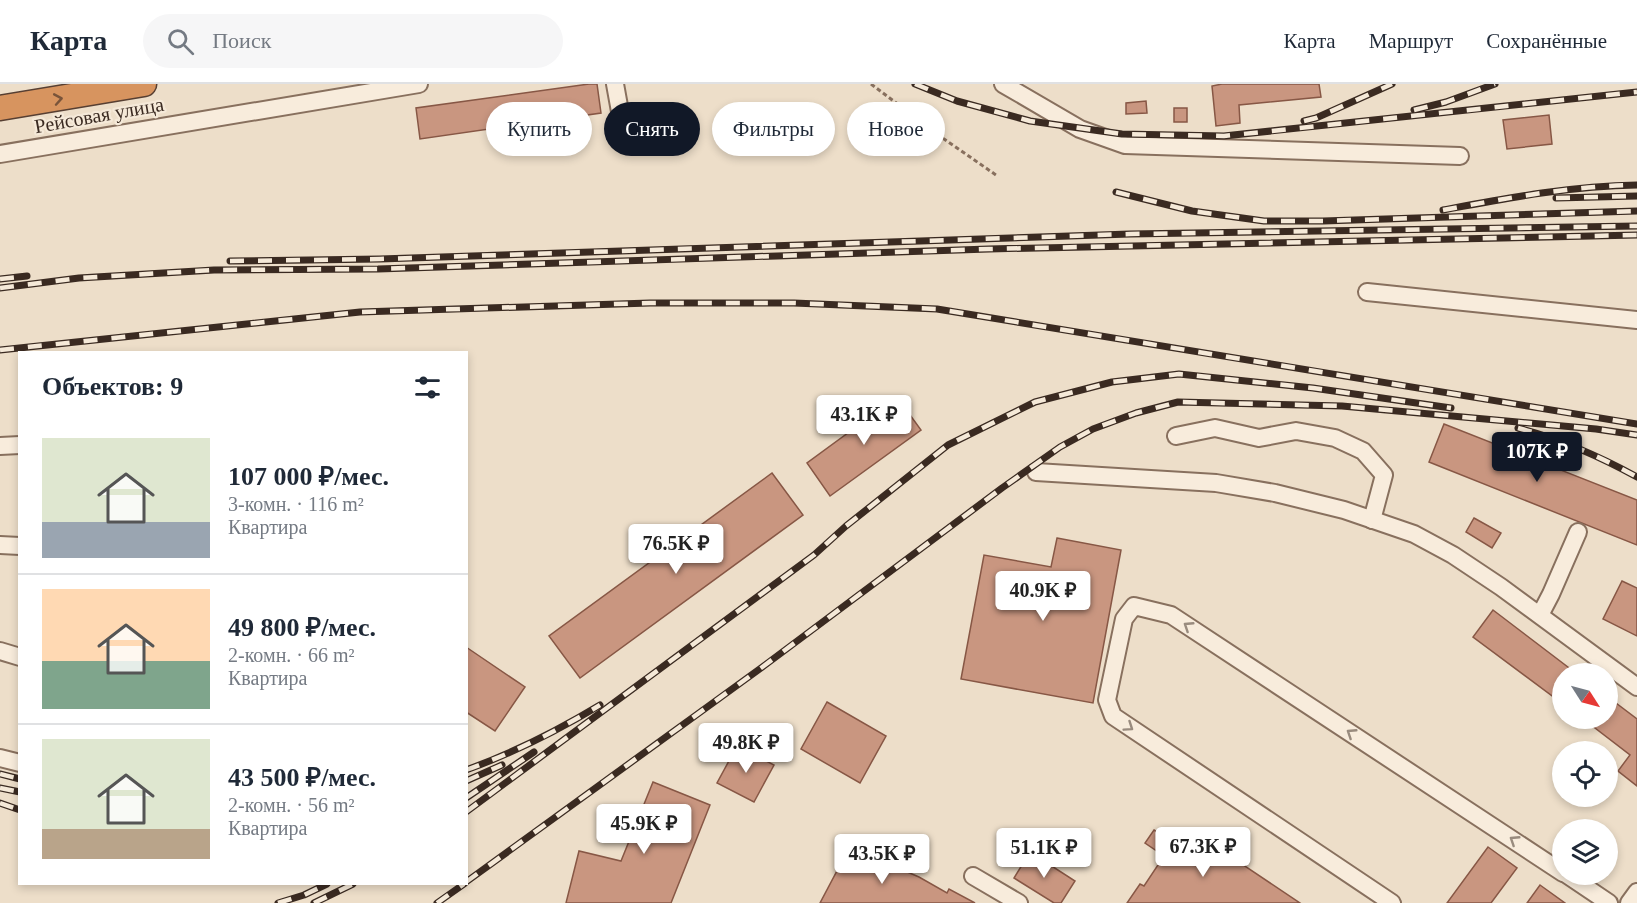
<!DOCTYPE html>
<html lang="ru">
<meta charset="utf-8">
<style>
:root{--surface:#fff;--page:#f6f6f7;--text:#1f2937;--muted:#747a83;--line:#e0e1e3;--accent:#111827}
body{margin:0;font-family:"Times New Roman",serif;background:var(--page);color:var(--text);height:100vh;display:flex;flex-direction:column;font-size:22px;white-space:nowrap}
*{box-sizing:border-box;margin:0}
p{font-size:20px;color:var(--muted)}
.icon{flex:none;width:33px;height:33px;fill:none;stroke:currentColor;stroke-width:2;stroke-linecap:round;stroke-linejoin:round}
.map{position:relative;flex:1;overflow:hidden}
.details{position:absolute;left:18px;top:267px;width:450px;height:534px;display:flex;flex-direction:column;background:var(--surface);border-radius:0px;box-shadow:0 3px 9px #0003}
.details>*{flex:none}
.guide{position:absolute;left:486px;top:18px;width:570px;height:54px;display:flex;gap:12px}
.needle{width:39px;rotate:126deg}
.controls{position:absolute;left:1552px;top:579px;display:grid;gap:12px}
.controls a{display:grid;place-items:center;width:66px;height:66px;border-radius:50%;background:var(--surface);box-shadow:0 3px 9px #0003;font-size:30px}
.price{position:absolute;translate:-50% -51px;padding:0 14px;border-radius:6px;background:#fff;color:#222;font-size:20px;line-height:39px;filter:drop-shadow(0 2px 3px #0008)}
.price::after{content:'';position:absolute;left:50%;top:36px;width:18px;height:14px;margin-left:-9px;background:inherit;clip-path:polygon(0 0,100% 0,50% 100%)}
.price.active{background:var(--accent);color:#fff}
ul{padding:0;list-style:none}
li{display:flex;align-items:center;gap:18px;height:150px;padding:0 24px}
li+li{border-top:2px solid var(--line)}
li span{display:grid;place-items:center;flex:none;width:168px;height:120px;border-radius:0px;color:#555}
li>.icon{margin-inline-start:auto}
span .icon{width:72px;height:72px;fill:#fffc;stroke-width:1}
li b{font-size:26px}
h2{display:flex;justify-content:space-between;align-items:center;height:72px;padding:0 24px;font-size:26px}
.chip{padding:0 21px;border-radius:27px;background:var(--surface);box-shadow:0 3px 9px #0003;font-size:21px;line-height:54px}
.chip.active{background:var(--accent);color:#fff}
header{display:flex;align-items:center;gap:36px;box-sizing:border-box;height:84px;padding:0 30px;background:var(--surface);border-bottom:2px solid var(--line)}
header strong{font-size:28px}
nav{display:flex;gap:33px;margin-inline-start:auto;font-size:21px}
.search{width:420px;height:54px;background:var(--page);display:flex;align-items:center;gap:15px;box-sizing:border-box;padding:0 21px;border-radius:33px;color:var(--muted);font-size:22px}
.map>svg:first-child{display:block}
</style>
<header>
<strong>Карта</strong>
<div class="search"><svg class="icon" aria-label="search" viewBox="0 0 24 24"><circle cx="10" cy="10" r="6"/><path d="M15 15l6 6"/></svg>Поиск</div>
<nav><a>Карта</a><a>Маршрут</a><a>Сохранённые</a></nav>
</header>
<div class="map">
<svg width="1637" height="819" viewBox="0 0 1637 819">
<rect width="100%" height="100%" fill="#eddec9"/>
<g fill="#c99680" stroke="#875745" stroke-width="1.5">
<polygon points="589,0 597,0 601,29 420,55 416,24"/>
<polygon points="1222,0 1319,0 1321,13 1239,21 1240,39 1216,42 1212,2"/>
<polygon points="1146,17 1147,29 1126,30 1126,19"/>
<rect x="1174" y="24" width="13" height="14"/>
<polygon points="1549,31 1552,60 1507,65 1503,36"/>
<polygon points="897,313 921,346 830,412 807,379"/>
<polygon points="1444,340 1637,416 1637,461 1429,378"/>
<polygon points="772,389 803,431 580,594 549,552"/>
<polygon points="1474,434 1501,449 1492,464 1466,448"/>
<polygon points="1057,454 1121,466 1093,619 961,595 984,471 1051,483"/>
<polygon points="1622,497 1637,504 1637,552 1603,535"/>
<polygon points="1493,526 1577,590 1563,590 1563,620 1473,553"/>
<polygon points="466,563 525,603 495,647 466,628"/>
<polygon points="1608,613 1637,635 1637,702 1618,687 1630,671 1582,634 1608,634"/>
<polygon points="827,618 886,652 860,699 801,665"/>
<polygon points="737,662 774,681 754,718 717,699"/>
<polygon points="653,698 710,721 671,819 566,819 579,767 621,777"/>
<polygon points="1154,746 1192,771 1203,754 1300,819 1127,819 1140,800 1144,802 1164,772 1145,759"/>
<polygon points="1488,763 1517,784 1491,819 1447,819"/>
<polygon points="847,768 891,781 919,793 947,809 949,805 975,819 820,819"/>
<polygon points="1030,768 1075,797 1061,819 1054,819 1014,794"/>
<polygon points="1540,801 1565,819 1527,819"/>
</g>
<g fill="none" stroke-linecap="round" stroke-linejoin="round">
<g stroke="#88705e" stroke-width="20">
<g id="minor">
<polyline points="615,0 625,55"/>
<polyline points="1003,0 1080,45 1125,61 1460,72"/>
<polyline points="0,70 419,0"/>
<polyline points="1367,208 1637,236"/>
<polyline points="1176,352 1215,344 1259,354 1296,347 1335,354 1363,367 1384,391 1372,436"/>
<polyline points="0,362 20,361"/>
<polyline points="1036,388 1216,399 1275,409 1344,426 1414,450 1453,471 1501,503 1637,603"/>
<polyline points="0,461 20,462"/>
<polyline points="1540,531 1551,510 1578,448"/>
<polyline points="0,567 20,573"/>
<polyline points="0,674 20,679"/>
<polyline points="1566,790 1609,819"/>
<polyline points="973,792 1019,819"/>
<polyline points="1392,819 1113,632 1107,616 1124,535 1134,522 1171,531 1563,789"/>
<polyline points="1629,819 1637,808"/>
</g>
</g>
<g stroke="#573f32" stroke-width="27">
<polyline id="highway" points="0,24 144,0"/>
</g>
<polyline stroke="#88705e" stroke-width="3" stroke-dasharray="4.5 3" stroke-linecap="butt" points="871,0 944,55 996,91"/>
<use href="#minor" stroke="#f8ecdc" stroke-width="16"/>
<use href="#highway" stroke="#d7945f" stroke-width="24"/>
<g stroke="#3a2a21" stroke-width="7">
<g id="rail">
<polyline points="915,0 957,17 1030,37 1122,50 1224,52 1637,8"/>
<polyline points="1414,26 1446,18 1495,0"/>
<polyline points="1304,37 1316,34 1392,0"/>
<polyline points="1116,108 1192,127 1264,137 1323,137 1637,127"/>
<polyline points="1556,114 1637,112"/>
<path d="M 1443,126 C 1508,114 1570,102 1637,101"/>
<polyline points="230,177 380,175 1130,150 1637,142"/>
<polyline points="0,195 27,192"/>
<polyline points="0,204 79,194 214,186 378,185 989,165 1637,151"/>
<polyline points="0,266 360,228 650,219 794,219 937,225 1637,340"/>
<path d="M 1518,344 C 1560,355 1599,372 1637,393"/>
<path d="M 466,686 C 513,669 557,647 600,621"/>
<polyline points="0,690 20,695"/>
<polyline points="466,697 502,681"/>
<polyline points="0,704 20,708"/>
<polyline points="466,714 534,668"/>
<polyline points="0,719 20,726"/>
<polyline points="466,728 814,471 846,442 948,361 1035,318 1112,298 1179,290 1313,304 1451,324"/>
<polyline points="466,798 761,584 1002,404 1060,363 1093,345 1136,329 1178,318 1342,322 1596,345 1637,351"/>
<polyline points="278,819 304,811 327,800"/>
<polyline points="314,819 353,800"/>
<polyline points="437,819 464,800"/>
</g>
</g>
<use href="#rail" stroke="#f5e9d8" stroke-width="4.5" stroke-dasharray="14" stroke-linecap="butt"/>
</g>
<defs><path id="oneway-chevron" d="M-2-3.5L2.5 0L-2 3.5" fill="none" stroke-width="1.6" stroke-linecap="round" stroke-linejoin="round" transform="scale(1.5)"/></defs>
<use stroke="#79543a" href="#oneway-chevron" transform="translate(58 15) rotate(-10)"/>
<g stroke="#998b7e">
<use href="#oneway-chevron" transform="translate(1188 542) rotate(-147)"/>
<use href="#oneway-chevron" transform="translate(1129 643) rotate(34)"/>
<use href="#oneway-chevron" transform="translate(1351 649) rotate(-147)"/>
<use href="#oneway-chevron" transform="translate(1514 756) rotate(-147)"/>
</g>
<g text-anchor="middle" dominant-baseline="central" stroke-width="4.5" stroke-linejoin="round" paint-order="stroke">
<g font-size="20" fill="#3a2a21" stroke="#f5e9d8">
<text transform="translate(99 31) rotate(-10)">Рейсовая улица</text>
</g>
</g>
</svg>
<div class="controls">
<a><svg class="needle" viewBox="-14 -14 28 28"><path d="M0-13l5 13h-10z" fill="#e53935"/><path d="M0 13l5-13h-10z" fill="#747a83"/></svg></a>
<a><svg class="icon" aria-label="locate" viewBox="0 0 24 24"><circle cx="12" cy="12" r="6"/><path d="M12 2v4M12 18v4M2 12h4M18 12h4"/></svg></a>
<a><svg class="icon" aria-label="layers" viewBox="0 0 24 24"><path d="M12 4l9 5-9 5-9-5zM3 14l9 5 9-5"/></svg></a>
</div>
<b class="price" style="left:864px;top:362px">43.1K ₽</b>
<b class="price active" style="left:1537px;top:399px">107K ₽</b>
<b class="price" style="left:676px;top:491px">76.5K ₽</b>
<b class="price" style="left:1043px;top:538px">40.9K ₽</b>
<b class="price" style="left:746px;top:690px">49.8K ₽</b>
<b class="price" style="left:644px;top:771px">45.9K ₽</b>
<b class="price" style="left:1203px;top:794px">67.3K ₽</b>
<b class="price" style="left:1044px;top:795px">51.1K ₽</b>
<b class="price" style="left:882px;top:801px">43.5K ₽</b>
<div class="guide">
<a class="chip">Купить</a>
<a class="chip active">Снять</a>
<a class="chip">Фильтры</a>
<a class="chip">Новое</a>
</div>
<section class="details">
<h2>Объектов: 9<svg class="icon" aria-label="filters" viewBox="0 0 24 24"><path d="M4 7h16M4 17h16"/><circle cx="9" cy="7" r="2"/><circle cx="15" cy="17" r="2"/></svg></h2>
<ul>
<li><span style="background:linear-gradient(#dfe7d0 70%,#9aa5b1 0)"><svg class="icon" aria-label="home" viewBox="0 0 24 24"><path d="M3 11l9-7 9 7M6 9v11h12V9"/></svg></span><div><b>107 000 ₽/мес.</b><p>3-комн. · 116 m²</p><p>Квартира</p></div></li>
<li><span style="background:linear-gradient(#ffd9b3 60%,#7fa58c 0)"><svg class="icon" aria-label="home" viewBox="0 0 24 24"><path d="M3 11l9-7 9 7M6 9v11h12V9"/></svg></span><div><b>49 800 ₽/мес.</b><p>2-комн. · 66 m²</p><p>Квартира</p></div></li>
<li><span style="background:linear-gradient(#dfe7d0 75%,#b9a48a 0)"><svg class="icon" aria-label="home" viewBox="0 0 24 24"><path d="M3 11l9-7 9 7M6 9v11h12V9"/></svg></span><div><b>43 500 ₽/мес.</b><p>2-комн. · 56 m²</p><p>Квартира</p></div></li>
</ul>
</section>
</div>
